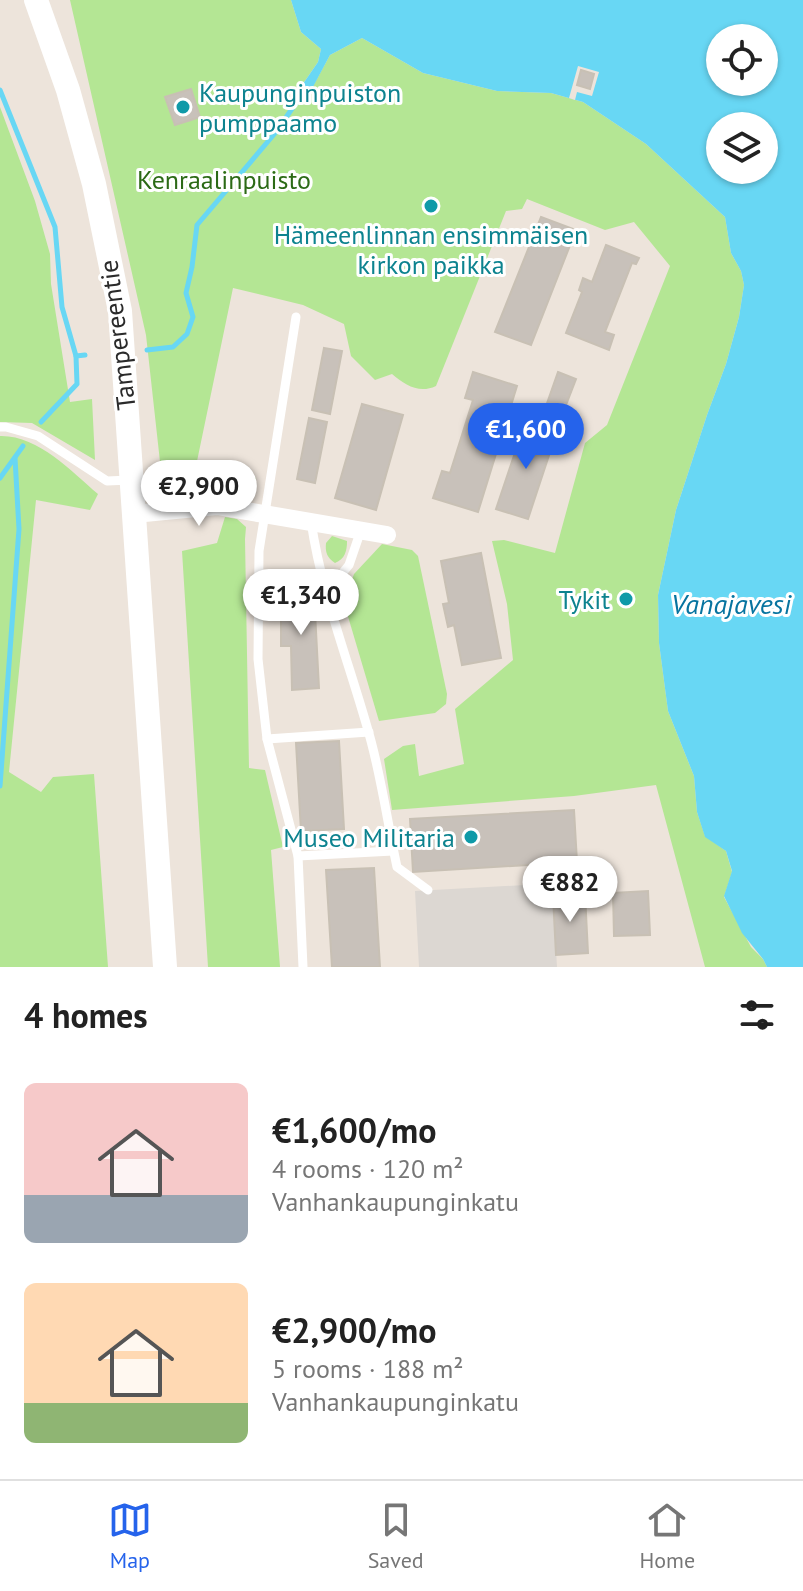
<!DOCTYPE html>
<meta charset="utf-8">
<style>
:root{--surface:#fff;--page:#f2f2f2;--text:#222;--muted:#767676;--line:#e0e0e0;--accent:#2563eb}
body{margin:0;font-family:"PT Sans",sans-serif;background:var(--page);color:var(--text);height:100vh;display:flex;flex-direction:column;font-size:30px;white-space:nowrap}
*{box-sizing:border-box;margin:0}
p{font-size:26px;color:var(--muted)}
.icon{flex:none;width:44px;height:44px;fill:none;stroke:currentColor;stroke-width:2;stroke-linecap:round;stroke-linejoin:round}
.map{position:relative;height:967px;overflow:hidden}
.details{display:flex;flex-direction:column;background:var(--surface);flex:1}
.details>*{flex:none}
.tools{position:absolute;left:706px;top:24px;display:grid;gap:16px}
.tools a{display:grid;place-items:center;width:72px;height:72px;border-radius:50%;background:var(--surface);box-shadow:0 2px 6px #0004;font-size:40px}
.price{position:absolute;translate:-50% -68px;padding:0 18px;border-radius:28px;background:#fff;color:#222;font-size:26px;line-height:52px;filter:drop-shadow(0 2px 4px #0008)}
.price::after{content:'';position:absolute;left:50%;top:48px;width:24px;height:18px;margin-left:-12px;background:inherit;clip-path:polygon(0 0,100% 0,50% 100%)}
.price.active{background:var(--accent);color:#fff}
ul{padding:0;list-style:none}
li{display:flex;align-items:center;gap:24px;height:200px;padding:0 24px}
li span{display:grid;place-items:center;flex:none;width:224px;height:160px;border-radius:12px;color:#555}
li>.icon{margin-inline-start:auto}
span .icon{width:96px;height:96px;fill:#fffc;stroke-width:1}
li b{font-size:34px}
h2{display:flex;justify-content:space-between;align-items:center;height:96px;padding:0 24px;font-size:34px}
.dock{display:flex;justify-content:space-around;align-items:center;height:112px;border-top:2px solid var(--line);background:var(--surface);font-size:22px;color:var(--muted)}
.dock a{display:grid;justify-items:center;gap:4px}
.dock .active{color:var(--accent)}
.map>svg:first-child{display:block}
</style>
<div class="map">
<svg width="803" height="967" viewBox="0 0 803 967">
<rect width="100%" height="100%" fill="#ede4db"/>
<g fill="#b4e694">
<path d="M 70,0 L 291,0 L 301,32 L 321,49 L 318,62 L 296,94 L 306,99 L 330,55 L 362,38 L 423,73 L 497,91 L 551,93 L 583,102 L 646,144 L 725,217 L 731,253 L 741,271 L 744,285 L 739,317 L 726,364 L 707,415 L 676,510 L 658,595 L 659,643 L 668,711 L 694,776 L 697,812 L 705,836 L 726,851 L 732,872 L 724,897 L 751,947 L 763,959 L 767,967 L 705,967 L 656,785 L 574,796 L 392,810 L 384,759 L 403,746 L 415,744 L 419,776 L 464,764 L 455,709 L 513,660 L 507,604 L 492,541 L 504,540 L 555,553 L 585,443 L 607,425 L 670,266 L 634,222 L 605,230 L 527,199 L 522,209 L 506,211 L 436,386 C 419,394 405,385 392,374 L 375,380 L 351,356 L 344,324 L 303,305 L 233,288 L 196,466 L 256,478 L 251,500 L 164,498 L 146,335 Z"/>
<polygon points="0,107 35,201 50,254 51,284 70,402 92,399 95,460 32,423 0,422"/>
<path d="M 0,436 C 38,435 71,471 98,494 L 90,510 L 36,500 L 9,772 L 41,792 L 53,777 L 94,774 L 108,967 L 0,967 Z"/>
<polygon points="225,517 237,519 246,527 245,539 249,768 265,770 283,847 271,850 280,967 208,967 182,551 217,543"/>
<path d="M 332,536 L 347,541 C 347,551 345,559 335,563 C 327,558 325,552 326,543 Z"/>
<polygon points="382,544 412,550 418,556 447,694 446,704 435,713 379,721 344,603 354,574"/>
</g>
<polygon fill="#dcd7d2" points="544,884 545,896 553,896 557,967 419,967 415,891"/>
<path fill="#68d7f4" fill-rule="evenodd" d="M 291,0 L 803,0 L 803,967 L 767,967 L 763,959 L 742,933 L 724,896 L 732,871 L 726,851 L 705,837 L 697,812 L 694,776 L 668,711 L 659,643 L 658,595 L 676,510 L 707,415 L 726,364 L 739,317 L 744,285 L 741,271 L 731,253 L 725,217 L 646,144 L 583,102 L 551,93 L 497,91 L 423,73 L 362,38 L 330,55 L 306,100 L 298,100 L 296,94 L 318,62 L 321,49 L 301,32 ZM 720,38 L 764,38 L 764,82 L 720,82 ZM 720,126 L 764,126 L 764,170 L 720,170 Z"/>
<polygon fill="#ede4db" points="578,66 599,72 592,96 577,92 575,100 569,98"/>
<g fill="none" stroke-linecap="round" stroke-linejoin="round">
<g stroke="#68d7f4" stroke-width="5">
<polyline points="0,90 55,227 62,307 76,356"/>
<polyline points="147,350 173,347 187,334 193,317 186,293 192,267 197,225 276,132 298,100"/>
<polyline points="41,422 77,384 76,356 85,355"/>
<polyline points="0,478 23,446"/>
<polyline points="0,786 19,529 15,458"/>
</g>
</g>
<g fill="#c8c1ba" stroke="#c8c0b4" stroke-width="2">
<polygon points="581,70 594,74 590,89 577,85"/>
<polygon points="191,89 200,117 175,125 165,97"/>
<polygon points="541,217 576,230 531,345 495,332"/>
<polygon points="606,245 639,258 636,264 632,263 605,332 614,335 609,350 566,333 582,292 579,290 583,278 592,282"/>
<polygon points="324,348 342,351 330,414 312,410"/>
<polygon points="473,372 517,386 478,512 433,498 442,471 450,473 473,400 465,398"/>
<polygon points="558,372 576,379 561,418 544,412"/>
<polygon points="362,404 403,415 376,510 335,498"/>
<polygon points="309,418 327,422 315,483 297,479"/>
<polygon points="525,423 556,434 528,519 496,509"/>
<polygon points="481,553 501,658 462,665 454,625 448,627 443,604 449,603 441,561"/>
<polygon points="287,582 308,582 310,612 315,612 319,688 292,690 291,646 281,646 281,614 288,613"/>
<polygon points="339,741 344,829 301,831 296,743"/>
<polygon points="574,810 577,862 413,872 410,819"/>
<polygon points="374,868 380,967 332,967 326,870"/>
<polygon points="648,891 650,935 614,936 613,893"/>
<polygon points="585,894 588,953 556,955 553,896"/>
</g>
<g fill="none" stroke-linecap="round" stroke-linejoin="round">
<g stroke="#fff" stroke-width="9">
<polyline points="296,317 259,551 258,659 267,739 298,856 303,967"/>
<polyline points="0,427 6,427 38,436 107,481 130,480"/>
<path d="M 311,521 C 322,597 351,667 371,741 C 382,782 388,825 397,867 L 428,890"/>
<polyline points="326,593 349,565 361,530"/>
<polyline points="267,739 369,732"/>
<polyline points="298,856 393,851"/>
</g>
<polyline stroke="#fff" stroke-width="18" points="134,514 217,506 387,535"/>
<polyline stroke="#fff" stroke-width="24" points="36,0 68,90 94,184 120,311 165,967"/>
</g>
<g fill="#0f9aa8" stroke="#fff" stroke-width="3">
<circle cx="183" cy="107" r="8"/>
<circle cx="431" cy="206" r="8"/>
<circle cx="626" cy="599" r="8"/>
<circle cx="471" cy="837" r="8"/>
</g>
<g text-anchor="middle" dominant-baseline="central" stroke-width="6" stroke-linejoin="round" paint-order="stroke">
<g font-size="26" fill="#0d838f" stroke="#fff" text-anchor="end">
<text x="199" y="92" text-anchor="start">Kaupunginpuiston<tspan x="199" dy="30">pumppaamo</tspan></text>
<text x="431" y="234" text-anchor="middle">Hämeenlinnan ensimmäisen<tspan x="431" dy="30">kirkon paikka</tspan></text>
<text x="610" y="599">Tykit</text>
<text x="455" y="837">Museo Militaria</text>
</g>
<g font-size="26" fill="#2c6a16" stroke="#fff">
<text x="224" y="179">Kenraalinpuisto</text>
</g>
<g font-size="26" fill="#2a2a2a" stroke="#fff">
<text transform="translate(117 335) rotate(-97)">Tampereentie</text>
</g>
<g font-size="28" font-style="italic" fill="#0774a0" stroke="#fff">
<text x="731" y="603">Vanajavesi</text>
</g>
</g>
</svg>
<div class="tools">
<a><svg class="icon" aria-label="locate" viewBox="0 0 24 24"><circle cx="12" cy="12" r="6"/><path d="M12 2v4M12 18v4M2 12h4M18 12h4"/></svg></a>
<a><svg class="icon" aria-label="layers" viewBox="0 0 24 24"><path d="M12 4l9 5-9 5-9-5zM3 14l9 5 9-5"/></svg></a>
</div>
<b class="price active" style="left:526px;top:471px">€1,600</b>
<b class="price" style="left:199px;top:528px">€2,900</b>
<b class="price" style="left:301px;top:637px">€1,340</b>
<b class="price" style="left:570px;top:924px">€882</b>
</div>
<section class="details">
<h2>4 homes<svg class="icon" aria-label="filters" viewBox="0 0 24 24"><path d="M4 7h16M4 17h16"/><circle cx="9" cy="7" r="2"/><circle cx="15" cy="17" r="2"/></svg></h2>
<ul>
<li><span style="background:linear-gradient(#f6c9c9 70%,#9aa5b1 0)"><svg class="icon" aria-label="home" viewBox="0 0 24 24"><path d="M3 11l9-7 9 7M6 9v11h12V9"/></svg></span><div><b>€1,600/mo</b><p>4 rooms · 120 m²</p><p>Vanhankaupunginkatu</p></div></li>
<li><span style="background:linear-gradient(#ffd9b3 75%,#8fb573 0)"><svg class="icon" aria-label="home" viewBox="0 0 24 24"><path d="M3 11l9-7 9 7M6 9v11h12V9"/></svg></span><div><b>€2,900/mo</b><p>5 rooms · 188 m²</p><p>Vanhankaupunginkatu</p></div></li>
</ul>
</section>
<nav class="dock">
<a class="active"><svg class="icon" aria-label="map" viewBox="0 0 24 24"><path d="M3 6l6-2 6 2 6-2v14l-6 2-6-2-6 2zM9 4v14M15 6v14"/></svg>Map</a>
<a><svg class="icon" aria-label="saved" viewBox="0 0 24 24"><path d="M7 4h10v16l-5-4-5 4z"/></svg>Saved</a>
<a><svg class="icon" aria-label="home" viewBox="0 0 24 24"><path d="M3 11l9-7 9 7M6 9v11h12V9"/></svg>Home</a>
</nav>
